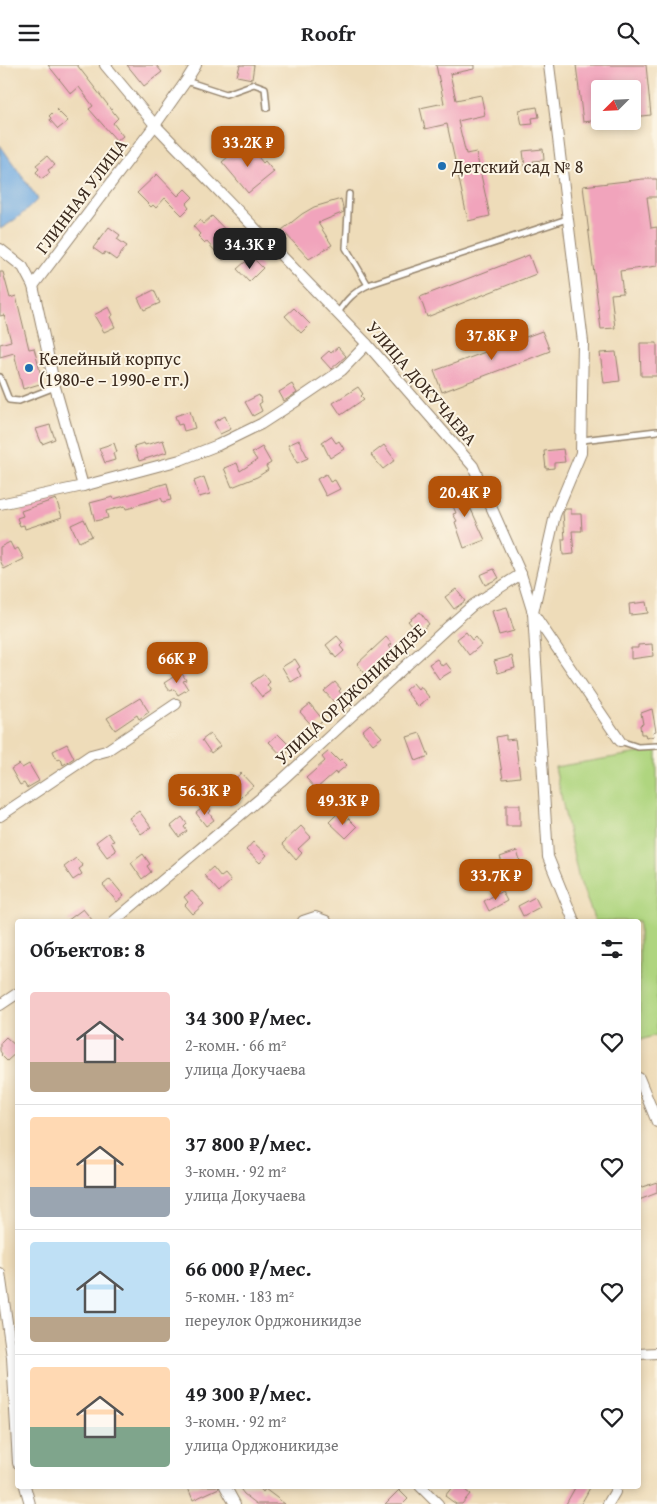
<!DOCTYPE html>
<html lang="ru">
<meta charset="utf-8">
<style>
:root{--surface:#fff;--page:#f2f2f2;--text:#202124;--muted:#757577;--line:#e0e0e0;--accent:#b45309}
body{margin:0;font-family:"Gentium Book Plus",serif;background:var(--page);color:var(--text);height:100vh;display:flex;flex-direction:column;font-size:19px;white-space:nowrap}
*{box-sizing:border-box;margin:0}
p{font-size:16px;color:var(--muted)}
.icon{flex:none;width:28px;height:28px;fill:none;stroke:currentColor;stroke-width:2;stroke-linecap:round;stroke-linejoin:round}
.map{position:relative;flex:1;overflow:hidden}
.side{position:absolute;left:15px;top:854px;width:626px;height:570px;display:flex;flex-direction:column;background:var(--surface);border-radius:5px;box-shadow:0 2px 8px #0003}
.side>*{flex:none}
.needle{width:32px;rotate:246deg}
.tools{position:absolute;left:591px;top:15px;display:grid;gap:10px}
.tools a{display:grid;place-items:center;width:50px;height:50px;border-radius:5px;background:var(--surface);box-shadow:0 2px 8px #0003;font-size:25px}
.price{position:absolute;translate:-50% -42px;padding:0 11px;border-radius:10px;background:var(--accent);color:#fff;font-size:16px;line-height:32px;filter:drop-shadow(0 1px 2px #0008)}
.price::after{content:'';position:absolute;left:50%;top:30px;width:15px;height:11px;margin-left:-8px;background:inherit;clip-path:polygon(0 0,100% 0,50% 100%)}
.price.current{background:#222;color:#fff}
ul{padding:0;list-style:none}
li{display:flex;align-items:center;gap:15px;height:125px;padding:0 15px}
li+li{border-top:1px solid var(--line)}
li span{display:grid;place-items:center;flex:none;width:140px;height:100px;border-radius:5px;color:#555}
li>.icon{margin-inline-start:auto}
span .icon{width:60px;height:60px;fill:#fffc;stroke-width:1}
li b{font-size:21px}
h2{display:flex;justify-content:space-between;align-items:center;height:60px;padding:0 15px;font-size:21px}
header{display:flex;justify-content:space-between;align-items:center;height:65px;padding:0 15px;background:var(--surface);font-size:22px;font-weight:700}
.map>svg:first-child{display:block}
</style>
<header><svg class="icon" aria-label="menu" viewBox="0 0 24 24"><path d="M4 6h16M4 12h16M4 18h16"/></svg>Roofr<svg class="icon" aria-label="search" viewBox="0 0 24 24"><circle cx="10" cy="10" r="6"/><path d="M15 15l6 6"/></svg></header>
<div class="map">
<svg width="657" height="1439" viewBox="0 0 657 1439">
<rect width="100%" height="100%" fill="#fcf5e5"/>
<filter id="ink" filterUnits="userSpaceOnUse"><feTurbulence type="fractalNoise" baseFrequency=".02" numOctaves="2"/><feDisplacementMap in="SourceGraphic" scale="10" xChannelSelector="R" yChannelSelector="G"/><feConvolveMatrix kernelMatrix="1 2 1 2 8 2 1 2 1" color-interpolation-filters="sRGB"/></filter>
<filter id="wash" filterUnits="userSpaceOnUse"><feTurbulence type="fractalNoise" baseFrequency=".0096" numOctaves="4" result="noise"/><feDisplacementMap in="SourceGraphic" scale="20" xChannelSelector="R" yChannelSelector="G"/><feGaussianBlur stdDeviation="1.12" result="paint"/><feColorMatrix in="noise" values="0 0 0 0 0 0 0 0 0 0 0 0 0 0 0 0 0 1.4 0 .05"/><feComposite in="paint" operator="in"/></filter>
<g filter="url(#wash)">
<rect width="100%" height="100%" fill="#eedcb9"/>
<polygon fill="#afd57f" stroke="#75804e" points="657,685 657,970 640,975 639,971 639,856 595,856 578,811 555,702"/>
<path fill="#72ace2" stroke="#566b80" d="M 0,80 L 38,134 C 26,146 15,156 0,164 Z"/>
<g id="blocks">
<g fill="#f1a4bc">
<polygon points="48,0 77,0 118,53 113,58 123,71 117,76 89,44 93,41 79,22 71,29"/>
<polygon points="127,0 156,0 162,7 144,21"/>
<polygon points="240,0 254,0 252,14 237,11"/>
<polygon points="436,0 474,0 474,4 450,9 456,35 481,30 485,50 458,56 466,89 476,87 490,151 468,156 447,59 425,64 420,43 444,38"/>
<polygon points="576,0 646,0 651,50 632,52 632,24 600,24 600,55 583,57"/>
<polygon points="537,42 539,52 532,53 533,59 522,60 519,45"/>
<polygon points="56,44 68,56 58,64 50,55 51,53 49,51"/>
<polygon points="246,77 263,98 265,96 274,107 248,128 222,97"/>
<polygon points="543,84 544,95 533,96 533,101 525,102 523,86"/>
<polygon points="47,91 55,100 48,105 50,108 41,114 36,107 39,104 36,100"/>
<polygon points="157,109 178,131 185,124 193,132 186,139 189,143 182,150 165,133 156,143 153,140 151,142 137,128"/>
<polygon points="643,114 657,114 657,132 647,132 651,163 657,162 657,201 620,206 623,228 611,229 615,263 601,264 583,121"/>
<polygon points="341,134 344,147 318,158 332,180 309,194 282,165 302,149 314,142"/>
<polygon points="212,151 237,177 228,185 231,188 223,195 207,177 205,178 198,171 200,169 193,161 200,155 203,159"/>
<polygon points="109,162 120,170 117,174 127,181 116,195 105,187 103,190 93,183"/>
<polygon points="529,190 536,209 427,252 420,232"/>
<polygon points="254,194 263,203 249,217 237,204 245,197 248,200"/>
<polygon points="0,207 3,207 10,233 16,231 29,284 34,283 43,318 23,324 14,288 0,292 0,279 11,276 4,250 0,251"/>
<polygon points="154,225 160,238 144,245 138,233"/>
<polygon points="109,242 113,250 110,252 115,262 104,267 94,250"/>
<polygon points="294,243 310,259 301,268 285,251"/>
<polygon points="542,266 550,286 442,327 434,306"/>
<polygon points="640,278 657,278 657,311 641,311"/>
<polygon points="338,282 346,291 331,304 321,293 329,286 331,288"/>
<polygon points="616,287 620,316 604,318 600,288"/>
<polygon points="292,319 297,328 284,336 279,327"/>
<polygon points="358,322 363,329 361,331 364,334 341,350 333,338"/>
<polygon points="259,330 262,337 259,339 262,346 253,351 245,337"/>
<polygon points="190,346 195,363 184,366 182,359 178,360 175,351"/>
<polygon points="225,351 231,364 220,369 214,357"/>
<polygon points="50,360 55,374 42,379 36,364"/>
<polygon points="331,371 336,378 339,376 344,384 330,393 322,377"/>
<polygon points="163,375 167,387 139,396 134,381 144,378 145,380"/>
<polygon points="299,375 308,393 297,398 288,380"/>
<polygon points="114,378 117,387 113,388 115,395 105,398 99,383"/>
<polygon points="384,380 395,395 383,404 371,390"/>
<polygon points="262,382 271,398 266,401 268,405 257,412 232,422 224,403 237,398 240,406 257,395 252,388"/>
<polygon points="563,384 565,397 554,398 554,403 546,404 544,386"/>
<polygon points="326,409 330,417 335,415 340,424 326,431 317,414"/>
<polygon points="204,412 210,429 199,432 194,416"/>
<polygon points="167,418 171,435 163,437 161,433 134,441 134,442 126,444 125,441 106,446 108,453 95,456 90,438 113,432 114,434"/>
<polygon points="463,420 467,430 465,431 485,475 464,483 455,457 457,456 453,449 456,448 447,427"/>
<polygon points="56,434 62,452 25,464 24,460 20,461 17,453 23,451 21,446"/>
<polygon points="565,444 571,444 571,449 581,449 582,466 572,466 574,489 563,490 562,474 565,474 563,448"/>
<polygon points="84,454 92,471 79,477 71,460"/>
<polygon points="10,477 14,485 18,483 24,494 4,504 0,495 0,482"/>
<polygon points="494,504 499,513 485,520 480,510"/>
<polygon points="456,524 465,536 454,544 445,532"/>
<polygon points="646,537 648,548 630,550 629,539"/>
<polygon points="507,542 514,566 499,570 492,546"/>
<polygon points="420,547 429,559 418,568 408,556"/>
<polygon points="466,567 472,575 475,572 481,580 469,590 457,574"/>
<polygon points="337,571 343,578 340,581 344,586 336,593 326,580"/>
<polygon points="386,572 392,579 389,581 396,590 368,612 357,599"/>
<polygon points="652,579 653,591 631,594 631,583 638,583 638,580"/>
<polygon points="512,591 515,603 498,608 494,596"/>
<polygon points="295,594 300,602 297,604 301,611 291,617 282,602"/>
<polygon points="437,594 442,601 446,598 452,606 439,614 429,599"/>
<polygon points="181,607 186,615 183,616 188,624 178,630 174,624 170,626 164,618"/>
<polygon points="264,609 270,617 267,620 271,626 262,632 251,618"/>
<polygon points="335,617 341,624 339,626 344,633 336,639 324,626"/>
<polygon points="413,618 418,624 420,621 429,632 418,642 405,625"/>
<polygon points="140,633 149,647 139,654 137,650 115,665 107,653"/>
<polygon points="310,639 323,655 314,663 300,647"/>
<polygon points="652,644 656,666 653,667 654,671 646,673 645,669 641,669 640,660 643,659 641,648"/>
<polygon points="370,659 382,672 373,679 362,666"/>
<polygon points="420,668 429,691 416,696 407,672"/>
<polygon points="210,669 220,681 211,688 202,675"/>
<polygon points="278,669 292,683 283,692 269,677"/>
<polygon points="506,670 506,675 515,674 520,712 503,714 496,672"/>
<polygon points="67,679 74,693 63,700 61,694 57,695 53,686"/>
<polygon points="329,686 339,696 341,694 347,700 336,709 335,707 316,724 306,713 325,696 322,692"/>
<polygon points="19,699 22,703 29,699 39,716 27,723 24,718 20,720 11,704"/>
<polygon points="241,708 253,721 232,740 221,727"/>
<polygon points="206,740 211,746 209,748 214,755 206,761 196,748"/>
<rect x="506" y="740" width="14" height="21"/>
<polygon points="139,746 151,762 141,769 129,753"/>
<polygon points="337,749 345,757 348,753 357,762 346,773 329,757"/>
<polygon points="182,752 187,759 184,762 187,766 179,772 171,761"/>
<polygon points="301,761 311,772 298,784 302,788 296,795 282,779"/>
<polygon points="108,768 114,776 111,777 116,786 107,792 96,777"/>
<polygon points="253,777 267,790 260,798 246,785"/>
<polygon points="517,786 520,796 504,802 500,792"/>
<polygon points="143,789 150,799 147,801 151,807 142,814 131,798"/>
<polygon points="76,793 83,801 79,804 82,809 73,815 64,802"/>
<polygon points="213,802 221,812 225,809 231,816 219,827 204,810"/>
<polygon points="110,814 124,831 117,837 103,820"/>
<polygon points="192,826 204,839 193,849 185,840 188,837 184,832"/>
<polygon points="502,826 507,836 489,846 484,836"/>
<polygon points="535,832 540,842 523,851 518,841"/>
<polygon points="83,844 93,856 67,856"/>
<polygon points="6,972 18,983 18,986 7,996 1,990 2,989 0,986 0,978"/>
<polygon points="657,1117 657,1128 639,1135 639,1123"/>
<polygon points="193,1421 218,1421 219,1423 193,1435 188,1423"/>
<polygon points="238,1421 258,1421 263,1427 265,1424 285,1439 257,1439 244,1429"/>
<polygon points="453,1421 460,1421 470,1429 462,1439 456,1439 445,1431"/>
<polygon points="576,1421 591,1421 581,1439 566,1439"/>
<polygon points="399,1425 408,1434 403,1439 385,1439"/>
</g>
</g>
</g>
<g filter="url(#ink)">
<use href="#blocks" fill-opacity="0" stroke="#94836c" stroke-width="1"/>
<g fill="none" stroke-linecap="round" stroke-linejoin="round">
<g stroke="#94836c" stroke-width="8">
<g id="service">
<polyline points="186,16 226,29 254,19 265,23 267,43"/>
<polyline points="349,129 346,183 368,220"/>
<path d="M 338,248 C 346,235 354,227 368,220 L 567,154"/>
<polyline points="0,312 9,335 19,336 55,322"/>
<polyline points="582,375 657,366"/>
<polyline points="620,676 638,682 657,681"/>
</g>
</g>
<g stroke="#94836c" stroke-width="12">
<g id="minor">
<polyline points="105,0 155,60 367,279 473,401 521,509 533,548 548,792 574,856"/>
<polyline points="549,0 583,277 581,388 555,450 533,548 620,676"/>
<polyline points="0,184 23,202 33,221 55,322 83,421"/>
<polyline points="33,221 155,60 186,16 196,0"/>
<polyline points="0,439 83,421 180,395 218,380 261,359 295,337 342,305 367,279"/>
<polyline points="0,751 91,690 106,686 176,639"/>
<polyline points="114,856 281,716 449,561 473,540 521,509"/>
<polyline points="303,856 315,852 326,856"/>
<polyline points="0,940 18,928"/>
<polyline points="639,1013 657,1057"/>
<polyline points="0,1208 12,1292 18,1398"/>
<polyline points="639,1289 657,1288"/>
<polyline points="25,1421 30,1439"/>
<polyline points="225,1421 235,1439"/>
<polyline points="420,1421 438,1439"/>
<polyline points="608,1439 615,1427"/>
</g>
</g>
<use href="#service" stroke="#fff" stroke-width="5"/>
<use href="#minor" stroke="#fff" stroke-width="10"/>
</g>
</g>
<g fill="#1f6fb2" stroke="#fcf5e5" stroke-width="2">
<circle cx="442" cy="101" r="5"/>
<circle cx="29" cy="303" r="5"/>
</g>
<g text-anchor="middle" dominant-baseline="central" stroke-width="4" stroke-linejoin="round" paint-order="stroke">
<g font-size="18" fill="#3b2a1e" stroke="#fcf5e5" text-anchor="start">
<text x="452" y="101">Детский сад № 8</text>
<text x="39" y="293">Келейный корпус<tspan x="39" dy="21">(1980-е – 1990-е гг.)</tspan></text>
</g>
<g font-size="18" fill="#3b2a1e" stroke="#fcf5e5">
<text transform="translate(81 131) rotate(-53)">ГЛИННАЯ УЛИЦА</text>
<text transform="translate(422 318) rotate(49)">УЛИЦА ДОКУЧАЕВА</text>
<text transform="translate(350 629) rotate(-43)">УЛИЦА ОРДЖОНИКИДЗЕ</text>
</g>
</g>
</svg>
<div class="tools">
<a><svg class="needle" viewBox="-14 -14 28 28"><path d="M0-13l5 13h-10z" fill="#e53935"/><path d="M0 13l5-13h-10z" fill="#757577"/></svg></a>
</div>
<b class="price" style="left:248px;top:103px">33.2K ₽</b>
<b class="price current" style="left:250px;top:205px">34.3K ₽</b>
<b class="price" style="left:492px;top:296px">37.8K ₽</b>
<b class="price" style="left:465px;top:453px">20.4K ₽</b>
<b class="price" style="left:177px;top:619px">66K ₽</b>
<b class="price" style="left:205px;top:751px">56.3K ₽</b>
<b class="price" style="left:343px;top:761px">49.3K ₽</b>
<b class="price" style="left:496px;top:836px">33.7K ₽</b>
<section class="side">
<h2>Объектов: 8<svg class="icon" aria-label="filters" viewBox="0 0 24 24"><path d="M4 7h16M4 17h16"/><circle cx="9" cy="7" r="2"/><circle cx="15" cy="17" r="2"/></svg></h2>
<ul>
<li><span style="background:linear-gradient(#f6c9c9 70%,#b9a48a 0)"><svg class="icon" aria-label="home" viewBox="0 0 24 24"><path d="M3 11l9-7 9 7M6 9v11h12V9"/></svg></span><div><b>34 300 ₽/мес.</b><p>2-комн. · 66 m²</p><p>улица Докучаева</p></div><svg class="icon" aria-label="heart" viewBox="0 0 24 24"><path d="M12 20l-8-8c-3-5 5-10 8-4 3-6 11-1 8 4z"/></svg></li>
<li><span style="background:linear-gradient(#ffd9b3 70%,#9aa5b1 0)"><svg class="icon" aria-label="home" viewBox="0 0 24 24"><path d="M3 11l9-7 9 7M6 9v11h12V9"/></svg></span><div><b>37 800 ₽/мес.</b><p>3-комн. · 92 m²</p><p>улица Докучаева</p></div><svg class="icon" aria-label="heart" viewBox="0 0 24 24"><path d="M12 20l-8-8c-3-5 5-10 8-4 3-6 11-1 8 4z"/></svg></li>
<li><span style="background:linear-gradient(#bfe0f5 75%,#b9a48a 0)"><svg class="icon" aria-label="home" viewBox="0 0 24 24"><path d="M3 11l9-7 9 7M6 9v11h12V9"/></svg></span><div><b>66 000 ₽/мес.</b><p>5-комн. · 183 m²</p><p>переулок Орджоникидзе</p></div><svg class="icon" aria-label="heart" viewBox="0 0 24 24"><path d="M12 20l-8-8c-3-5 5-10 8-4 3-6 11-1 8 4z"/></svg></li>
<li><span style="background:linear-gradient(#ffd9b3 60%,#7fa58c 0)"><svg class="icon" aria-label="home" viewBox="0 0 24 24"><path d="M3 11l9-7 9 7M6 9v11h12V9"/></svg></span><div><b>49 300 ₽/мес.</b><p>3-комн. · 92 m²</p><p>улица Орджоникидзе</p></div><svg class="icon" aria-label="heart" viewBox="0 0 24 24"><path d="M12 20l-8-8c-3-5 5-10 8-4 3-6 11-1 8 4z"/></svg></li>
</ul>
</section>
</div>
